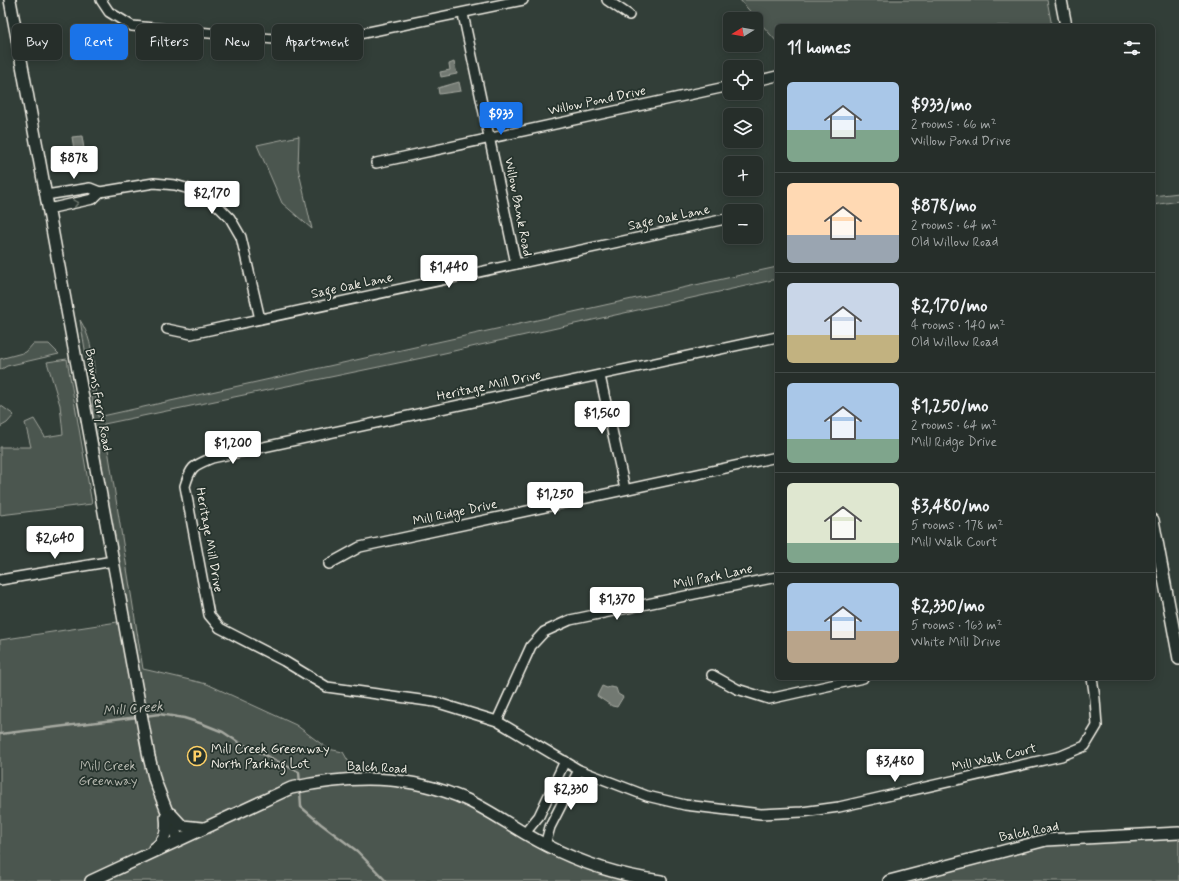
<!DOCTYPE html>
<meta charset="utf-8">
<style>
:root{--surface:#262e2a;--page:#323a36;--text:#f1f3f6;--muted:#a4a8a8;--line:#424a47;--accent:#1a73e8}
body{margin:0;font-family:Mynerve,sans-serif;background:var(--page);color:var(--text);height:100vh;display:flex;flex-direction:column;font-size:15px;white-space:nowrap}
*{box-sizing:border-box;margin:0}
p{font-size:13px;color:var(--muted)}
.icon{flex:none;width:22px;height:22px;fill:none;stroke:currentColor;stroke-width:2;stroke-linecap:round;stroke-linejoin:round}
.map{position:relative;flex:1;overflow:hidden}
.drawer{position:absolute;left:775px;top:24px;width:380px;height:656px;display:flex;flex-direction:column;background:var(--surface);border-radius:6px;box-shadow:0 2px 10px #0003,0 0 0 1px var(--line)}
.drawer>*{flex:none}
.top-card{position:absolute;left:12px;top:24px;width:380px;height:36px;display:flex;gap:8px}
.needle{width:26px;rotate:259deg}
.buttons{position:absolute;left:723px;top:12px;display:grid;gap:8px}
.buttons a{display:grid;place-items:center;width:40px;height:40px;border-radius:6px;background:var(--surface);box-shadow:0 2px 10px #0003,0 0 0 1px var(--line);font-size:20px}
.price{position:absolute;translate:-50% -34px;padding:0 9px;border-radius:4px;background:#fff;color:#222;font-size:13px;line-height:26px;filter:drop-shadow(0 1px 2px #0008)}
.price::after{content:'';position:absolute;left:50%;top:24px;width:12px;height:9px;margin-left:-6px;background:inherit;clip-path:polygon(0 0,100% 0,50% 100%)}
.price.on{background:var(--accent);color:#fff}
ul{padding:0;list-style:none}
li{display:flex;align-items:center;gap:12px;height:100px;padding:0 12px}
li+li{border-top:1px solid var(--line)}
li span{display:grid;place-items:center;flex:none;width:112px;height:80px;border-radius:6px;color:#555}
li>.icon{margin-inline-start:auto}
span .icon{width:48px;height:48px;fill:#fffc;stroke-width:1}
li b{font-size:17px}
h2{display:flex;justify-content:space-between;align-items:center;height:48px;padding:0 12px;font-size:17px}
.tag{padding:0 14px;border-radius:6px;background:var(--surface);box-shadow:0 2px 10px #0003,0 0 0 1px var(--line);font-size:14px;line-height:36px}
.tag.on{background:var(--accent);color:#fff}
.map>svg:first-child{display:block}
</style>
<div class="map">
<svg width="1179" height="881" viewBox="0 0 1179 881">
<rect width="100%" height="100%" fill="#323e38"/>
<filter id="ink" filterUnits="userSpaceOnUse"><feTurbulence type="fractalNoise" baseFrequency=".025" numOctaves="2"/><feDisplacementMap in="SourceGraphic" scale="8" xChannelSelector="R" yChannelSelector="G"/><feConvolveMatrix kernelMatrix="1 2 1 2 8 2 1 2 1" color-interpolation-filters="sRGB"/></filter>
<g filter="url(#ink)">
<g fill="#4c564f" stroke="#a0a49c">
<polygon points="740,0 1047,0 1052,26 777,26 777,42"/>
<polygon points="299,136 298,168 312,229 282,203 257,145"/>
<polygon points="89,159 90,168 74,171 72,162"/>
<polygon points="1179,193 1179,201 1153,205 1153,196"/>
<path d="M 777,267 L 777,279 L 422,358 L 104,424 L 143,669 L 207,684 L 296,725 L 328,749 L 343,752 L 358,778 L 396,781 L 466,800 L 545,845 L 661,881 L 0,881 L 0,640 L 124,621 L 137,668 L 93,415 L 92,390 L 80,320 C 98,348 93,385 98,417 Z"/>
<polygon points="33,344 49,344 59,354 7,366 0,370 0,359 26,352"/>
<polygon points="67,359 92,504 0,515 0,447 31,447 25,423 34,419 45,437 63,434 60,405 47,362"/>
<polygon points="0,405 14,415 7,423 0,427"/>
<polygon points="1179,833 1179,881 889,881 1046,840"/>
</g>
<g fill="#727972" stroke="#a6a9a1">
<polygon points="454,62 457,74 441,77 440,72 450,70 449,64"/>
<polygon points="459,82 461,91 439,94 438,88"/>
<polygon points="82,136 85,155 75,156 72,137"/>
<polygon points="602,686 607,688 610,687 616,688 618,694 623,697 617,707 612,706 597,696"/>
</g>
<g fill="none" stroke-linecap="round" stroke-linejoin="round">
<g stroke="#a6a9a1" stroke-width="2.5">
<polyline points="145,716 159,714 184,718 203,724 223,732 238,742 299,772 300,784"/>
<polyline points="0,734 138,717"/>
<polyline points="300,789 301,807 321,824 357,851 386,881"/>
</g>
<g stroke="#f4f1e8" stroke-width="12">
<g id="minor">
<polyline points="101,0 109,12 132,26 307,42 325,41 523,0"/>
<polyline points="607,0 629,15"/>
<polyline points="463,14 516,264"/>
<polyline points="756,81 777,76"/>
<polyline points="376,163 730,86"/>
<polyline points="46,195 90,188 100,192 154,183 175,185 193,190 212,200 230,218 241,237 260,319"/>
<polyline points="48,209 93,199 100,192"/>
<polyline points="167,329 191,334 730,218"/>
<path d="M 777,337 L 212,458 C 193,466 191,466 185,486 L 209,615 L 220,628 L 284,661 L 327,687 L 435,702 L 497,721 L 579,770 L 647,796 L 685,805 L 761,814 L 802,812 L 839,807 L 1061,756 L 1085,746 L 1097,726 L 1095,699 L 1092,678"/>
<polyline points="600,376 625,489"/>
<polyline points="329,564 360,547 777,457"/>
<polyline points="0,580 113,561"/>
<polyline points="712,675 737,689 769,699 863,678"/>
<polyline points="497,721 531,646 544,632 570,620 777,577"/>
<polyline points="525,833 539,816 565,761"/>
<polyline points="545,845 550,827 579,770"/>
</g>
</g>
<g stroke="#f4f1e8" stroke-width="14">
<g id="tertiary">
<polyline points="10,0 149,757 155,781 178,840"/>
<polyline points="1061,0 1066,26"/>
<polyline points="1153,520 1179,659"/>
<polyline points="171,814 182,826 202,828"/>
<path d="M 154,849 C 165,841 168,831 166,817"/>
<path d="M 91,881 L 291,788 C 351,775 409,774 467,800 C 495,813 519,832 546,845 C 581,863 621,876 661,881"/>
<polyline points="889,881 1046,840 1179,833"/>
</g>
</g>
<use href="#minor" stroke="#26332d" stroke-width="9"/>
<use href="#tertiary" stroke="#26332d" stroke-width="11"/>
</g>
<defs><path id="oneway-chevron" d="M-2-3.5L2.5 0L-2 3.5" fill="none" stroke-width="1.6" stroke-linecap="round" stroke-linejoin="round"/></defs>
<use stroke="#6e766e" href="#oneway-chevron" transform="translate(76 203) rotate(-13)"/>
</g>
<defs>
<g id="parking-ring" transform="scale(1)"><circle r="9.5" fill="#26332d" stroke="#ffd166" stroke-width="1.5"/><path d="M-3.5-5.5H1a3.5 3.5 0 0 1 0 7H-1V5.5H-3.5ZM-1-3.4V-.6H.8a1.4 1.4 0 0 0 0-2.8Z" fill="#ffd166"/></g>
</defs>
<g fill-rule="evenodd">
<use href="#parking-ring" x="197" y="756"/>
</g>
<g text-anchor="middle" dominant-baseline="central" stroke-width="3.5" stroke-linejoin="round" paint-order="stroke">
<g font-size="13" fill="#f4f1e8" stroke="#26332d">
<text transform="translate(597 101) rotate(-12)">Willow Pond Drive</text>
<text transform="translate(518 207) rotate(79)">Willow Bank Road</text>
<text transform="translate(669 218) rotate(-12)">Sage Oak Lane</text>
<text transform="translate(352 286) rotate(-12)">Sage Oak Lane</text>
<text transform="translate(489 386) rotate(-12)">Heritage Mill Drive</text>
<text transform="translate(98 400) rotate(80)">Browns Ferry Road</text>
<text transform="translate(455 513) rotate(-12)">Mill Ridge Drive</text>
<text transform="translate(209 540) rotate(80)">Heritage Mill Drive</text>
<text transform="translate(713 577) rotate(-12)">Mill Park Lane</text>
<text transform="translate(994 758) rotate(-13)">Mill Walk Court</text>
<text transform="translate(377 768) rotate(3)">Balch Road</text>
<text transform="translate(1029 832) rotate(-11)">Balch Road</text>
</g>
<g font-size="13" fill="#f4f1e8" stroke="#26332d" text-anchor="start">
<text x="211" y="749">Mill Creek Greenway<tspan x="211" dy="15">North Parking Lot</tspan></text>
</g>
<g font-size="13" fill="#b9bbb2" stroke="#26332d">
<text x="108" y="766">Mill Creek<tspan x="108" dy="15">Greenway</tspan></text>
</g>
<g font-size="14" font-style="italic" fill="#babbb3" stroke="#26332d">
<text transform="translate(133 709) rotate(-5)">Mill Creek</text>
</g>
</g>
</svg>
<div class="buttons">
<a><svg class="needle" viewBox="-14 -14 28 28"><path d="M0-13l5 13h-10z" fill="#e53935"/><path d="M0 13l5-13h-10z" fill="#a4a8a8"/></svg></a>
<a><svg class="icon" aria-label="locate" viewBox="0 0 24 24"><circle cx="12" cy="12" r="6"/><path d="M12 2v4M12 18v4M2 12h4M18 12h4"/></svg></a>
<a><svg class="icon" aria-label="layers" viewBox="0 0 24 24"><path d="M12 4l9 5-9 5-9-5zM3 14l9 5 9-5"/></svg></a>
<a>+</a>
<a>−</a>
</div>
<b class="price on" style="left:501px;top:136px">$933</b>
<b class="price" style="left:74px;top:180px">$878</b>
<b class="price" style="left:212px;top:215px">$2,170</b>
<b class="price" style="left:449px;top:289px">$1,440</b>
<b class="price" style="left:602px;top:435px">$1,560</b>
<b class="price" style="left:233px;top:465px">$1,200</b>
<b class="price" style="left:555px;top:516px">$1,250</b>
<b class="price" style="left:55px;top:560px">$2,640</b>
<b class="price" style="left:617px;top:621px">$1,370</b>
<b class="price" style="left:895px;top:783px">$3,480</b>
<b class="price" style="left:571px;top:811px">$2,330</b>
<div class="top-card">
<a class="tag">Buy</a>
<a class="tag on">Rent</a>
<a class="tag">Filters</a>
<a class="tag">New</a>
<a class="tag">Apartment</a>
</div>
<section class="drawer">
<h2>11 homes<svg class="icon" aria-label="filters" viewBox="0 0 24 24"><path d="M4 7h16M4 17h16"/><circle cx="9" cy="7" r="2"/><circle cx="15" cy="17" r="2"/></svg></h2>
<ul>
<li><span style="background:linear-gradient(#a9c7e8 60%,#7fa58c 0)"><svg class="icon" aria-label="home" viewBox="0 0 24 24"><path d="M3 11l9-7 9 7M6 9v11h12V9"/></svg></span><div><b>$933/mo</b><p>2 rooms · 66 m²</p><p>Willow Pond Drive</p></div></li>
<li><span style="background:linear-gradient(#ffd9b3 65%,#9aa5b1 0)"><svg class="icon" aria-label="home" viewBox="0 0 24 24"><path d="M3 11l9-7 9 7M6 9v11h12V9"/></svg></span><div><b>$878/mo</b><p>2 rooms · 64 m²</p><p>Old Willow Road</p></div></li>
<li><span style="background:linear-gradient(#c9d6e8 65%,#c2b280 0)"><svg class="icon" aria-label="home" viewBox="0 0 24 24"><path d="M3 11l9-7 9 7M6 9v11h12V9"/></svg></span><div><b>$2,170/mo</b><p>4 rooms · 140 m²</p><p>Old Willow Road</p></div></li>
<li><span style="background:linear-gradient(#a9c7e8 70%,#7fa58c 0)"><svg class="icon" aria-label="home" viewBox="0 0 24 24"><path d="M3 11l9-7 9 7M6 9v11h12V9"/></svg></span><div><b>$1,250/mo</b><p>2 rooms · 64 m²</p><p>Mill Ridge Drive</p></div></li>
<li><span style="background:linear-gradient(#dfe7d0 75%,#7fa58c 0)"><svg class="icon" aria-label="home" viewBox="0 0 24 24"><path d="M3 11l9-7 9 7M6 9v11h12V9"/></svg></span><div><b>$3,480/mo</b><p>5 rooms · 178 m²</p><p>Mill Walk Court</p></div></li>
<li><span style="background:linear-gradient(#a9c7e8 60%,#b9a48a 0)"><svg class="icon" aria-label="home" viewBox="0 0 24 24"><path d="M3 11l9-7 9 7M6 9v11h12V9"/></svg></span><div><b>$2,330/mo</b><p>5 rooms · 163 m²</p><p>White Mill Drive</p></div></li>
</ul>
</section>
</div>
